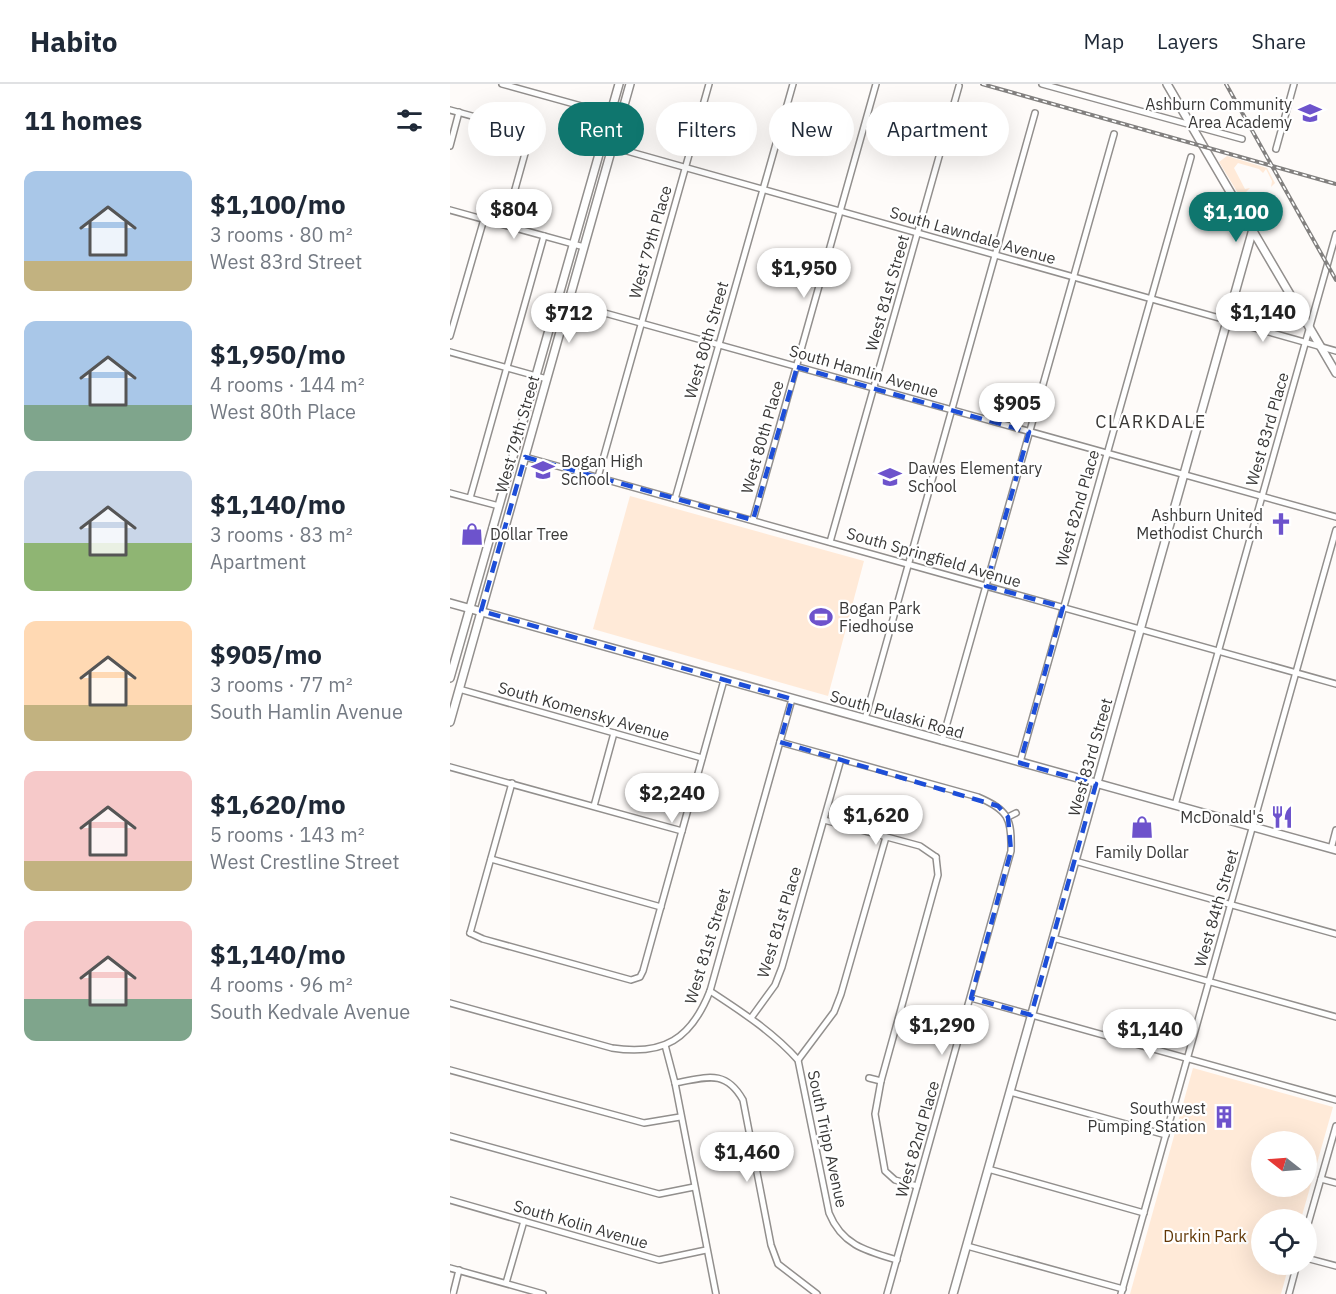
<!DOCTYPE html>
<meta charset="utf-8">
<style>
:root{--surface:#fff;--page:#f2f2f3;--text:#1f2937;--muted:#747a83;--line:#e0e1e3;--accent:#0f766e}
body{margin:0;font-family:"IBM Plex Sans",sans-serif;background:var(--page);color:var(--text);height:100vh;display:flex;flex-direction:column;font-size:22px;white-space:nowrap}
*{box-sizing:border-box;margin:0}
p{font-size:20px;color:var(--muted)}
.icon{flex:none;width:33px;height:33px;fill:none;stroke:currentColor;stroke-width:2;stroke-linecap:round;stroke-linejoin:round}
.map{position:relative;flex:1;overflow:hidden}
.sheet{display:flex;flex-direction:column;background:var(--surface);width:450px}
.sheet>*{flex:none}
.hud{position:absolute;left:18px;top:18px;width:570px;height:54px;display:flex;gap:12px}
.needle{width:39px;rotate:287deg}
.controls{position:absolute;left:801px;top:1047px;display:grid;gap:12px}
.controls a{display:grid;place-items:center;width:66px;height:66px;border-radius:50%;background:var(--surface);box-shadow:0 6px 24px #0002;font-size:30px}
.price{position:absolute;translate:-50% -51px;padding:0 14px;border-radius:21px;background:#fff;color:#222;font-size:20px;line-height:39px;filter:drop-shadow(0 2px 3px #0008)}
.price::after{content:'';position:absolute;left:50%;top:36px;width:18px;height:14px;margin-left:-9px;background:inherit;clip-path:polygon(0 0,100% 0,50% 100%)}
.price.active{background:var(--accent);color:#fff}
ul{padding:0;list-style:none}
li{display:flex;align-items:center;gap:18px;height:150px;padding:0 24px}
li span{display:grid;place-items:center;flex:none;width:168px;height:120px;border-radius:12px;color:#555}
li>.icon{margin-inline-start:auto}
span .icon{width:72px;height:72px;fill:#fffc;stroke-width:1}
li b{font-size:26px}
h2{display:flex;justify-content:space-between;align-items:center;height:72px;padding:0 24px;font-size:26px}
.tag{padding:0 21px;border-radius:27px;background:var(--surface);box-shadow:0 6px 24px #0002;font-size:21px;line-height:54px}
.tag.active{background:var(--accent);color:#fff}
header{display:flex;align-items:center;gap:36px;box-sizing:border-box;height:84px;padding:0 30px;background:var(--surface);border-bottom:2px solid var(--line)}
header strong{font-size:28px}
nav{display:flex;gap:33px;margin-inline-start:auto;font-size:21px}
main{display:flex;flex:1;min-height:0}
.map>svg:first-child{display:block}
</style>
<header>
<strong>Habito</strong>
<nav><a>Map</a><a>Layers</a><a>Share</a></nav>
</header>
<main>
<section class="sheet">
<h2>11 homes<svg class="icon" aria-label="filters" viewBox="0 0 24 24"><path d="M4 7h16M4 17h16"/><circle cx="9" cy="7" r="2"/><circle cx="15" cy="17" r="2"/></svg></h2>
<ul>
<li><span style="background:linear-gradient(#a9c7e8 75%,#c2b280 0)"><svg class="icon" aria-label="home" viewBox="0 0 24 24"><path d="M3 11l9-7 9 7M6 9v11h12V9"/></svg></span><div><b>$1,100/mo</b><p>3 rooms · 80 m²</p><p>West 83rd Street</p></div></li>
<li><span style="background:linear-gradient(#a9c7e8 70%,#7fa58c 0)"><svg class="icon" aria-label="home" viewBox="0 0 24 24"><path d="M3 11l9-7 9 7M6 9v11h12V9"/></svg></span><div><b>$1,950/mo</b><p>4 rooms · 144 m²</p><p>West 80th Place</p></div></li>
<li><span style="background:linear-gradient(#c9d6e8 60%,#8fb573 0)"><svg class="icon" aria-label="home" viewBox="0 0 24 24"><path d="M3 11l9-7 9 7M6 9v11h12V9"/></svg></span><div><b>$1,140/mo</b><p>3 rooms · 83 m²</p><p>Apartment</p></div></li>
<li><span style="background:linear-gradient(#ffd9b3 70%,#c2b280 0)"><svg class="icon" aria-label="home" viewBox="0 0 24 24"><path d="M3 11l9-7 9 7M6 9v11h12V9"/></svg></span><div><b>$905/mo</b><p>3 rooms · 77 m²</p><p>South Hamlin Avenue</p></div></li>
<li><span style="background:linear-gradient(#f6c9c9 75%,#c2b280 0)"><svg class="icon" aria-label="home" viewBox="0 0 24 24"><path d="M3 11l9-7 9 7M6 9v11h12V9"/></svg></span><div><b>$1,620/mo</b><p>5 rooms · 143 m²</p><p>West Crestline Street</p></div></li>
<li><span style="background:linear-gradient(#f6c9c9 65%,#7fa58c 0)"><svg class="icon" aria-label="home" viewBox="0 0 24 24"><path d="M3 11l9-7 9 7M6 9v11h12V9"/></svg></span><div><b>$1,140/mo</b><p>4 rooms · 96 m²</p><p>South Kedvale Avenue</p></div></li>
</ul>
</section>
<div class="map">
<svg width="886" height="1210" viewBox="0 0 886 1210">
<rect width="100%" height="100%" fill="#fefbf9"/>
<g fill="#ffead8" fill-rule="evenodd">
<polygon points="777,72 817,84 825,99 821,103 822,97 816,85 813,89 809,85 788,79 784,84 795,105 800,104 796,108 805,123 809,121 809,128 806,132 802,132 769,78"/>
<polygon points="180,412 414,477 378,612 143,545"/>
<path d="M 743,984 L 883,1023 L 851,1135 L 812,1136 L 812,1180 L 839,1181 L 831,1210 L 680,1210 ZM 812,1058 L 856,1058 L 856,1102 L 812,1102 Z"/>
</g>
<g fill="none" stroke-linecap="round" stroke-linejoin="round">
<g stroke="#928f8d" stroke-width="8">
<g id="street">
<polyline points="52,0 171,33"/>
<polyline points="592,0 792,55"/>
<polyline points="0,26 81,48 55,141"/>
<polyline points="152,60 886,267"/>
<polyline points="0,62 9,28"/>
<polyline points="826,65 844,0"/>
<polyline points="0,126 134,163"/>
<polyline points="108,216 886,433"/>
<polyline points="0,252 34,135"/>
<polyline points="0,268 97,295"/>
<polyline points="75,373 886,600"/>
<polyline points="148,393 259,0"/>
<polyline points="0,409 49,422"/>
<polyline points="20,414 94,152"/>
<polyline points="225,415 343,0"/>
<polyline points="303,436 426,0"/>
<polyline points="380,458 509,2"/>
<polyline points="9,605 252,674"/>
<polyline points="415,635 585,29"/>
<polyline points="492,657 664,50"/>
<path d="M 330,658 L 528,713 C 558,726 562,734 561,767 L 437,1210"/>
<polyline points="570,678 741,73"/>
<polyline points="0,683 232,747"/>
<polyline points="725,721 886,150"/>
<polyline points="144,722 164,649"/>
<polyline points="558,733 566,729"/>
<polyline points="374,736 470,762 486,773"/>
<polyline points="881,765 886,746"/>
<polyline points="41,775 211,823"/>
<polyline points="625,777 886,850"/>
<polyline points="20,849 33,855 181,896 190,893 193,887 274,596"/>
<polyline points="20,849 62,699"/>
<polyline points="603,854 886,933"/>
<path d="M 260,907 C 292,928 323,948 348,976 L 379,1129 C 392,1161 416,1167 447,1176"/>
<polyline points="521,914 886,1016"/>
<path d="M 0,919 L 162,964 C 214,972 241,955 260,907 L 342,615"/>
<polyline points="301,934 325,901 332,883 391,675"/>
<polyline points="215,961 225,999 266,1210"/>
<polyline points="348,976 384,928 391,910 436,753"/>
<polyline points="0,986 194,1039 230,1033"/>
<polyline points="419,994 431,997"/>
<path d="M 225,999 C 255,994 275,984 293,1016 L 321,1161 L 328,1180 L 367,1210"/>
<polyline points="560,1008 716,1051"/>
<polyline points="0,1052 209,1110 244,1103"/>
<polyline points="538,1085 694,1129"/>
<polyline points="871,1095 886,1099"/>
<polyline points="467,1102 445,1096 435,1087 425,1030 431,997 488,791 486,773"/>
<polyline points="0,1116 209,1176 256,1166"/>
<polyline points="856,1147 886,1042"/>
<polyline points="517,1162 673,1205"/>
<polyline points="856,1174 886,1182"/>
<polyline points="0,1184 93,1210"/>
<polyline points="56,1199 74,1137"/>
<polyline points="3,1210 9,1186"/>
<polyline points="671,1210 886,446"/>
<polyline points="839,1210 847,1180"/>
</g>
</g>
<g stroke="#928f8d" stroke-width="10">
<g id="secondary">
<polyline points="717,0 886,289"/>
<polyline points="0,519 886,766"/>
<polyline points="0,594 169,0"/>
<polyline points="0,638 180,0"/>
<polyline points="503,1210 803,145"/>
</g>
</g>
<use href="#street" stroke="#fff" stroke-width="5"/>
<use href="#secondary" stroke="#fff" stroke-width="7"/>
<g stroke="#82807f" stroke-width="4">
<g id="rail">
<polyline points="532,0 886,100"/>
<polyline points="776,0 886,196"/>
</g>
</g>
<use href="#rail" stroke="#fff" stroke-width="1.5" stroke-dasharray="4.5" stroke-linecap="butt"/>
</g>
<path fill="none" stroke="#1d4ed8" stroke-width="4.5" stroke-dasharray="12 8" stroke-linejoin="round" d="M 347,283 L 579,348 L 536,502 L 613,523 L 570,679 L 646,700 L 581,931 L 521,914 L 561,767 L 558,733 L 548,722 L 330,658 L 342,615 L 31,527 L 75,373 L 303,436 Z"/>
<defs>
<g id="school-bare" transform="scale(1.8)"><path d="M0-5L7-2L0 1L-7-2ZM-4 1L0 2.5L4 1V4Q0 6-4 4Z" fill="#6d53cc" stroke="#fff" stroke-width="2.5" paint-order="stroke"/></g>
<g id="church-bare" transform="scale(1.8)"><path d="M-1.2-6h2.4v3.5h3.3v2.4h-3.3V6h-2.4V-.1h-3.3v-2.4h3.3Z" fill="#6d53cc" stroke="#fff" stroke-width="2.5" paint-order="stroke"/></g>
<g id="shop-bare" transform="scale(1.8)"><path d="M-5-2.5h2.3a2.7 3.5 0 0 1 5.4 0H5L5.5 6h-11ZM-1.5-2.5h3a1.5 2.3 0 0 0-3 0Z" fill="#6d53cc" stroke="#fff" stroke-width="2.5" paint-order="stroke"/></g>
<g id="stadium-bare" transform="scale(1.8)"><path d="M0-5a6.5 5 0 1 0 0 10a6.5 5 0 1 0 0-10ZM-3.5-1.8h7v3.6h-7Z" fill="#6d53cc" stroke="#fff" stroke-width="2.5" paint-order="stroke"/></g>
<g id="restaurant-bare" transform="scale(1.8)"><path d="M-5-6h1v4h1v-4h1v4h1v-4h1v5L-1.5 .5V6h-2V.5L-5-1ZM5-6V6H3V1.5H1.5Q1.5-4 5-6Z" fill="#6d53cc" stroke="#fff" stroke-width="2.5" paint-order="stroke"/></g>
<g id="building-bare" transform="scale(1.8)"><path d="M-4-6H4V6H1V3H-1V6H-4ZM-2.5-4.3h1.7v1.8h-1.7ZM.8-4.3h1.7v1.8H.8ZM-2.5-1h1.7V.8h-1.7ZM.8-1h1.7V.8H.8Z" fill="#6d53cc" stroke="#fff" stroke-width="2.5" paint-order="stroke"/></g>
</defs>
<g fill-rule="evenodd">
<use href="#school-bare" x="860" y="29"/>
<use href="#school-bare" x="93" y="386"/>
<use href="#school-bare" x="440" y="393"/>
<use href="#church-bare" x="831" y="440"/>
<use href="#shop-bare" x="22" y="450"/>
<use href="#stadium-bare" x="371" y="533"/>
<use href="#restaurant-bare" x="832" y="733"/>
<use href="#shop-bare" x="692" y="743"/>
<use href="#building-bare" x="774" y="1033"/>
</g>
<g text-anchor="middle" dominant-baseline="central" stroke-width="4.5" stroke-linejoin="round" paint-order="stroke">
<g font-size="16" fill="#3a3938" stroke="#fff" text-anchor="end">
<text x="842" y="20">Ashburn Community<tspan x="842" dy="18">Area Academy</tspan></text>
<text x="111" y="377" text-anchor="start">Bogan High<tspan x="111" dy="18">School</tspan></text>
<text x="458" y="384" text-anchor="start">Dawes Elementary<tspan x="458" dy="18">School</tspan></text>
<text x="813" y="431">Ashburn United<tspan x="813" dy="18">Methodist Church</tspan></text>
<text x="40" y="450" text-anchor="start">Dollar Tree</text>
<text x="389" y="524" text-anchor="start">Bogan Park<tspan x="389" dy="18">Fiedhouse</tspan></text>
<text x="814" y="733">McDonald's</text>
<text x="692" y="768" text-anchor="middle">Family Dollar</text>
<text x="756" y="1024">Southwest<tspan x="756" dy="18">Pumping Station</tspan></text>
</g>
<g font-size="16" fill="#3a3938" stroke="#fff">
<text transform="translate(523 151) rotate(16)">South Lawndale Avenue</text>
<text transform="translate(200 158) rotate(-74)">West 79th Place</text>
<text transform="translate(437 209) rotate(-74)">West 81st Street</text>
<text transform="translate(256 256) rotate(-74)">West 80th Street</text>
<text transform="translate(414 287) rotate(16)">South Hamlin Avenue</text>
<text transform="translate(817 345) rotate(-74)">West 83rd Place</text>
<text transform="translate(67 350) rotate(-74)">West 79th Street</text>
<text transform="translate(312 353) rotate(-74)">West 80th Place</text>
<text transform="translate(627 424) rotate(-74)">West 82nd Place</text>
<text transform="translate(484 473) rotate(16)">South Springfield Avenue</text>
<text transform="translate(134 627) rotate(16)">South Komensky Avenue</text>
<text transform="translate(447 630) rotate(16)">South Pulaski Road</text>
<text transform="translate(640 673) rotate(-74)">West 83rd Street</text>
<text transform="translate(766 824) rotate(-74)">West 84th Street</text>
<text transform="translate(329 838) rotate(-73)">West 81st Place</text>
<text transform="translate(257 862) rotate(-73)">West 81st Street</text>
<text transform="translate(378 1055) rotate(78)">South Tripp Avenue</text>
<text transform="translate(467 1055) rotate(-74)">West 82nd Place</text>
<text transform="translate(131 1140) rotate(16)">South Kolin Avenue</text>
</g>
<g font-size="16" fill="#623807" stroke="#fff">
<text x="755" y="1152">Durkin Park</text>
</g>
<g font-size="18" letter-spacing="1.5" fill="#3a3836" stroke="#fff">
<text x="701" y="337">CLARKDALE</text>
</g>
</g>
</svg>
<div class="controls">
<a><svg class="needle" viewBox="-14 -14 28 28"><path d="M0-13l5 13h-10z" fill="#e53935"/><path d="M0 13l5-13h-10z" fill="#747a83"/></svg></a>
<a><svg class="icon" aria-label="locate" viewBox="0 0 24 24"><circle cx="12" cy="12" r="6"/><path d="M12 2v4M12 18v4M2 12h4M18 12h4"/></svg></a>
</div>
<b class="price" style="left:64px;top:156px">$804</b>
<b class="price active" style="left:786px;top:159px">$1,100</b>
<b class="price" style="left:354px;top:215px">$1,950</b>
<b class="price" style="left:813px;top:259px">$1,140</b>
<b class="price" style="left:119px;top:260px">$712</b>
<b class="price" style="left:567px;top:350px">$905</b>
<b class="price" style="left:222px;top:740px">$2,240</b>
<b class="price" style="left:426px;top:762px">$1,620</b>
<b class="price" style="left:492px;top:972px">$1,290</b>
<b class="price" style="left:700px;top:976px">$1,140</b>
<b class="price" style="left:297px;top:1099px">$1,460</b>
<div class="hud">
<a class="tag">Buy</a>
<a class="tag active">Rent</a>
<a class="tag">Filters</a>
<a class="tag">New</a>
<a class="tag">Apartment</a>
</div>
</div>
</main>
